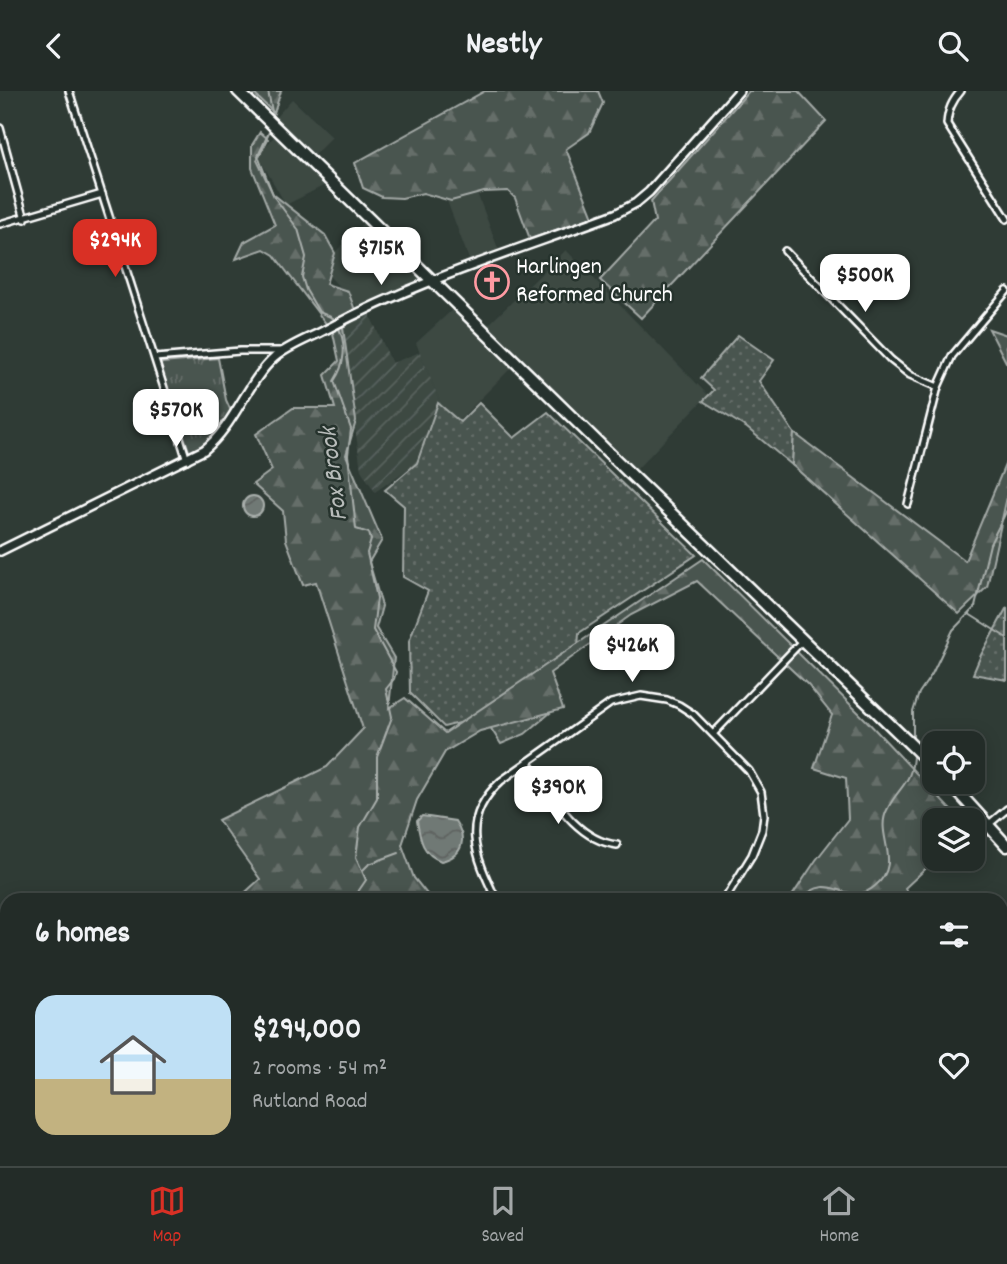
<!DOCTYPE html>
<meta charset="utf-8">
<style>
:root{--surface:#232c28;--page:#2b3430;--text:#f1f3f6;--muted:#a3a7a8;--line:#404845;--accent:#d93025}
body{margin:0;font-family:Dekko,sans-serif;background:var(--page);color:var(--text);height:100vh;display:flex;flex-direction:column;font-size:26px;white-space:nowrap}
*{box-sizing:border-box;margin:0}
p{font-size:23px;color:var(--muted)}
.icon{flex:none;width:38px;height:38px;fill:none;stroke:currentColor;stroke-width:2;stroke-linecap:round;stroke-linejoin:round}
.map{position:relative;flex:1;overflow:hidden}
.drawer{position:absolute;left:0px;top:802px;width:1008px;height:275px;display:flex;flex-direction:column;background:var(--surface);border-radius:21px 21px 0 0;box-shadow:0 4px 18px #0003,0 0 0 2px var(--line)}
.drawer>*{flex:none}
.buttons{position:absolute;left:922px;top:640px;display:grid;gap:14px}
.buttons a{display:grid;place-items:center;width:63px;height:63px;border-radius:14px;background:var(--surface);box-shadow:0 4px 18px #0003,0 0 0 2px var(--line);font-size:35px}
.price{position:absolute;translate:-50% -60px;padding:0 16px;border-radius:14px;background:#fff;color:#222;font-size:23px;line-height:46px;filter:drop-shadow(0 2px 4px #0008)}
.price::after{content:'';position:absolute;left:50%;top:42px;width:21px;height:16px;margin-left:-10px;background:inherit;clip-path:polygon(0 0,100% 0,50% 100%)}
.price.active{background:var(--accent);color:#fff}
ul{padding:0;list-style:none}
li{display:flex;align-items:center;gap:21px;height:175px;padding:0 35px}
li+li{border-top:2px solid var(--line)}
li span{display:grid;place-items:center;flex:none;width:196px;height:140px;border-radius:21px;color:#555}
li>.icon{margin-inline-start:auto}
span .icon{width:84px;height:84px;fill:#fffc;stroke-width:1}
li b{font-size:30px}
h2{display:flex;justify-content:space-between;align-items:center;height:84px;padding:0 35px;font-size:30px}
header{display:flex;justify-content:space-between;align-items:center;height:91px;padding:0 35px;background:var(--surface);font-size:32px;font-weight:800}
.tab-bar{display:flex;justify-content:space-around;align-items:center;height:98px;border-top:2px solid var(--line);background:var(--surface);font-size:19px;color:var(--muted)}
.tab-bar a{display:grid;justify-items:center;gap:4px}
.tab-bar .active{color:var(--accent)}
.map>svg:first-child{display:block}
</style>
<header><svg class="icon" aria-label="back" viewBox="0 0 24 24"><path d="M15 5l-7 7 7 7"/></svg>Nestly<svg class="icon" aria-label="search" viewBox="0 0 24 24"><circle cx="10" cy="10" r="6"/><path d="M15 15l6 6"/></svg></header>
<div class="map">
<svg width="1007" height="1075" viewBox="0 0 1007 1075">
<defs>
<pattern id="industrial-furrows" width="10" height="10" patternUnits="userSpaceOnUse" patternTransform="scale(1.75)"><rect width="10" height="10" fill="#3c4842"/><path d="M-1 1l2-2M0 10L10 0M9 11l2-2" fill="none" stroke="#59635e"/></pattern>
<pattern id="grass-dots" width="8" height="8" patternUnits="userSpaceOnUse" patternTransform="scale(1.75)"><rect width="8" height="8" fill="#4a544f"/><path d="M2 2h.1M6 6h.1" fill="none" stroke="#656e69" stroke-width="1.8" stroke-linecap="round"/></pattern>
<pattern id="forest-firs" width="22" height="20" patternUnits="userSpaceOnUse" patternTransform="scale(1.75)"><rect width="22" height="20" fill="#4a544f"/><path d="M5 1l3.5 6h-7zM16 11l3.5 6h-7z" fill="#656e69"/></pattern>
<pattern id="park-tufts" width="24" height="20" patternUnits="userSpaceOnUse" patternTransform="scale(1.75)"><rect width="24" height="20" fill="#4a544f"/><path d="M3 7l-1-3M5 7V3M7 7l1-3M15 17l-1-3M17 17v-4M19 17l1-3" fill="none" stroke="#656e69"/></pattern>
<pattern id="water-waves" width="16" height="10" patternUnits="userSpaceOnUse" patternTransform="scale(1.75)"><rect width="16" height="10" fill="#707975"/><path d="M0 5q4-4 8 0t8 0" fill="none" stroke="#5e6260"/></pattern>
</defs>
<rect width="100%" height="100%" fill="#2f3b35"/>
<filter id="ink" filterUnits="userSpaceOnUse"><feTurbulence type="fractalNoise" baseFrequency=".0143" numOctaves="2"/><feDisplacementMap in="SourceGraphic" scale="14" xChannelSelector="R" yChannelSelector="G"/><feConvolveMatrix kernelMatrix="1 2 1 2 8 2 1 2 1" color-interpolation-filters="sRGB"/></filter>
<g filter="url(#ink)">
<g fill="#3c4842">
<polygon points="292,8 332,46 314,64 275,27"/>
<polygon points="276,43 327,93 286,114 258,65"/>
<polygon points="476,99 499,160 470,171 447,110"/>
<polygon points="364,131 419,184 419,190 359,218 321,176"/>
<polygon points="566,159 708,304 636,379 488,234"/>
<polygon points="453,218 512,276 458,330 440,312 416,252"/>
</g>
<polygon fill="url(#industrial-furrows)" points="369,222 392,272 420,261 454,346 375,401 361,379 341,237"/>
<g fill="url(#grass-dots)" stroke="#a4aaa7" stroke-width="2">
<polygon points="738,244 774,269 759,290 794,342 792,374 747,337 703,310 714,299 701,287"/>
<polygon points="438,312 460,331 479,312 514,347 548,321 696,464 579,542 578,557 542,584 556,617 525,643 501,653 488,633 471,629 444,636 410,602 409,550 428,500 403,486 404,415 385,399 417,372"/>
<polygon points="1007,516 1007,589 973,583 981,564"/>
<polygon points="867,1069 896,1069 899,1075 858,1075"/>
</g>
<g fill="url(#forest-firs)" stroke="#a4aaa7" stroke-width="2">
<polygon points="251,0 281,0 274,22"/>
<polygon points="485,0 598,0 603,12 589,42 566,58 593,126 530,148 515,107 508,100 484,101 451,110 423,102 402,107 382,106 363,97 355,72"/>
<polygon points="749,0 798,0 826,30 641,227 600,189 655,130 651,110"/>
<polygon points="260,41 268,48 257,69 273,103 325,144 335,162 326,193 348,200 356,222 343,237 356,330 346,364 382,449 369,471 382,515 376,537 394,567 389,617 405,607 445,642 703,468 866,629 961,730 934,730 936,768 905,797 910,808 790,808 816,769 848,728 846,687 814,677 832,624 808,594 697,490 631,524 550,582 563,618 480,640 445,661 417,709 402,754 414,787 431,808 238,808 260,788 218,729 327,676 363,638 316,491 303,494 286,449 283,420 253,393 272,379 256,343 293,317 335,317 325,284 339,270 333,242 274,164 264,158 236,168 244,151 275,134 252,77 252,54"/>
<polygon points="989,238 1007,244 1007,273"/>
<polygon points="794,342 965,470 1007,369 1007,406 987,496 959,523 792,374"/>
<polygon points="1007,842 1007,903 1001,906 1001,847"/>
<polygon points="7,900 7,1069 69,1069 71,1075 0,1075 0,904"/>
<polygon points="284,1069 413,1069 415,1075 286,1075"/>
<polygon points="698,1069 853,1069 856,1074 699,1075"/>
</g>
<polygon fill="url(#park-tufts)" stroke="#a4aaa7" stroke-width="2" points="218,267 226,309 231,320 215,344 190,363 160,274 162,272"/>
<g fill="url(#water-waves)" stroke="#a9afac" stroke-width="2">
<circle cx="253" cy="415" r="10"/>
<path d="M 422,725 L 455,730 C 468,748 463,765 441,770 C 422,763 420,748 417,730 Z"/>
<polygon points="4,852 7,852 5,899 0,898 0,860"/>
</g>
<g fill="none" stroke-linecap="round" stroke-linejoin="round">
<g stroke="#a9afac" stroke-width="2">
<polyline points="268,0 273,26"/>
<polyline points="270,39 258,65 274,106 298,138 306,166 302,186 306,199 319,221 333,227 335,231"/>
<path d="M 338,235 C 347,254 345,274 334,290 L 351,338 L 348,364 L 356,438 L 369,442 L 371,449 L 367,462 L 377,507 L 373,539 L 396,581 L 394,588 L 386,598 L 392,626 L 377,666 L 377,707 L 360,736 L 356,766 L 366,789 L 353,808"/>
<polyline points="969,523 1007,547"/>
<polyline points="913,649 913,621 919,602 932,583 953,539 975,516 990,453 1007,419"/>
<polyline points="363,779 369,773 399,762"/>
<path d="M 802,808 C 829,777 848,819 875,795 C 904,771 874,744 887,719 C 899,694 913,694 913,661"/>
<polyline points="809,1069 810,1075"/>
<polyline points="347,1075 347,1069"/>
</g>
<g stroke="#fff" stroke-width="10">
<g id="minor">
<polyline points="69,0 187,369"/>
<path d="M 961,0 C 952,10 948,19 947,33 L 1007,128"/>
<polyline points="0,37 25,128"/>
<polyline points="0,133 102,103"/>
<polyline points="785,160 891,269 910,284 938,296"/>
<polyline points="155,267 240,260 284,260"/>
<polyline points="908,413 938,296 952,265 1007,200"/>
<polyline points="713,643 803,549"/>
<path d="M 528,671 C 551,702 574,749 617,754"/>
<polyline points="988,734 1007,718"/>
<path d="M 496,808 C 475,764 459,728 501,690 L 611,612 L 641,605 L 667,609 L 679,614 L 693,623 L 749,680 L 761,701 L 764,724 L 762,739 L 752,764 L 725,808"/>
<polyline points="1001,843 1007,837"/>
<polyline points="1001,957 1007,964"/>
<polyline points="0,984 7,982"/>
<polyline points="97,1069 100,1075"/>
<polyline points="459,1069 462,1075"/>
<polyline points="207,1075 216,1069"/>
<polyline points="631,1075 636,1069"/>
</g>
</g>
<g stroke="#fff" stroke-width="12">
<path id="tertiary" d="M 0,460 L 204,359 C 235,334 246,292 275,266 C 290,254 310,247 327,238 C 418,189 518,159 615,123 L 636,112 L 649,101 L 739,0"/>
</g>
<g stroke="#fff" stroke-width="15">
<g id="trunk">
<polyline points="238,0 618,371 934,676"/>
<polyline points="949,691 1007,755"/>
</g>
</g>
<use href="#minor" stroke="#26332d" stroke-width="5"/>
<use href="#tertiary" stroke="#26332d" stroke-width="7"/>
<use href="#trunk" stroke="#26332d" stroke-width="10"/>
</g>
</g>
<defs>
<g id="church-ring" transform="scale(1.75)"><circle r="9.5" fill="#26332d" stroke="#ff9aa2" stroke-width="1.5"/><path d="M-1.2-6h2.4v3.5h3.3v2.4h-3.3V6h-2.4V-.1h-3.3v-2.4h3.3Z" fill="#ff9aa2"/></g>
</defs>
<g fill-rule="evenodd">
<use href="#church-ring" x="492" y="191"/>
</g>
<g text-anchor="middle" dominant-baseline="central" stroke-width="5" stroke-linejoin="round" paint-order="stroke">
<g font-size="24" fill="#fff" stroke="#26332d" text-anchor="start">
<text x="516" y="177">Harlingen<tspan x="516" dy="28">Reformed Church</tspan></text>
</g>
<g font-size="26" font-style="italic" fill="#b8bcba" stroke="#26332d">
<text transform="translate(335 383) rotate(-97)">Fox Brook</text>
</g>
</g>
</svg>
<div class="buttons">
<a><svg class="icon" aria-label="locate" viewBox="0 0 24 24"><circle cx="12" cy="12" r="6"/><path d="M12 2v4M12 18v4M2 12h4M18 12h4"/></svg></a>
<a><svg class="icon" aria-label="layers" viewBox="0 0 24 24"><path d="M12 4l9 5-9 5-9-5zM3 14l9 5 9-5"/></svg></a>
</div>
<b class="price active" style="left:115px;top:188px">$294K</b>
<b class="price" style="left:381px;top:196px">$715K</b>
<b class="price" style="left:865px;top:223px">$500K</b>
<b class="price" style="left:176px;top:358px">$570K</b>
<b class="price" style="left:632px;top:593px">$426K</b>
<b class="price" style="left:558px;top:735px">$390K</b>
<section class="drawer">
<h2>6 homes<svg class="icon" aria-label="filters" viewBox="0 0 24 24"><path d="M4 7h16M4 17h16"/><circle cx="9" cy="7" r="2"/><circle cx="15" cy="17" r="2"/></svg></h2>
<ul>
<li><span style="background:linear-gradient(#bfe0f5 60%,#c2b280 0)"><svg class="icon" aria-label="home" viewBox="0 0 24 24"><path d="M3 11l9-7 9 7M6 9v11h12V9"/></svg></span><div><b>$294,000</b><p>2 rooms · 54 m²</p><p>Rutland Road</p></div><svg class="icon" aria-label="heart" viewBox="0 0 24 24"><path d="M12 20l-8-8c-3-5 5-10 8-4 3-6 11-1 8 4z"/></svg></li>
</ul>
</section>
</div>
<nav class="tab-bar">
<a class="active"><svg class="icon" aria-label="map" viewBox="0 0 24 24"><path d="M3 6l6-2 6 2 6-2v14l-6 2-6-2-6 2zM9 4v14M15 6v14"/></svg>Map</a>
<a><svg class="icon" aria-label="saved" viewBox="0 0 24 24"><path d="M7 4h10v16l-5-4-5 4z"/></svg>Saved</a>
<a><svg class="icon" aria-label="home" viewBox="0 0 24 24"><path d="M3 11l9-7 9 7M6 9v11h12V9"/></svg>Home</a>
</nav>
